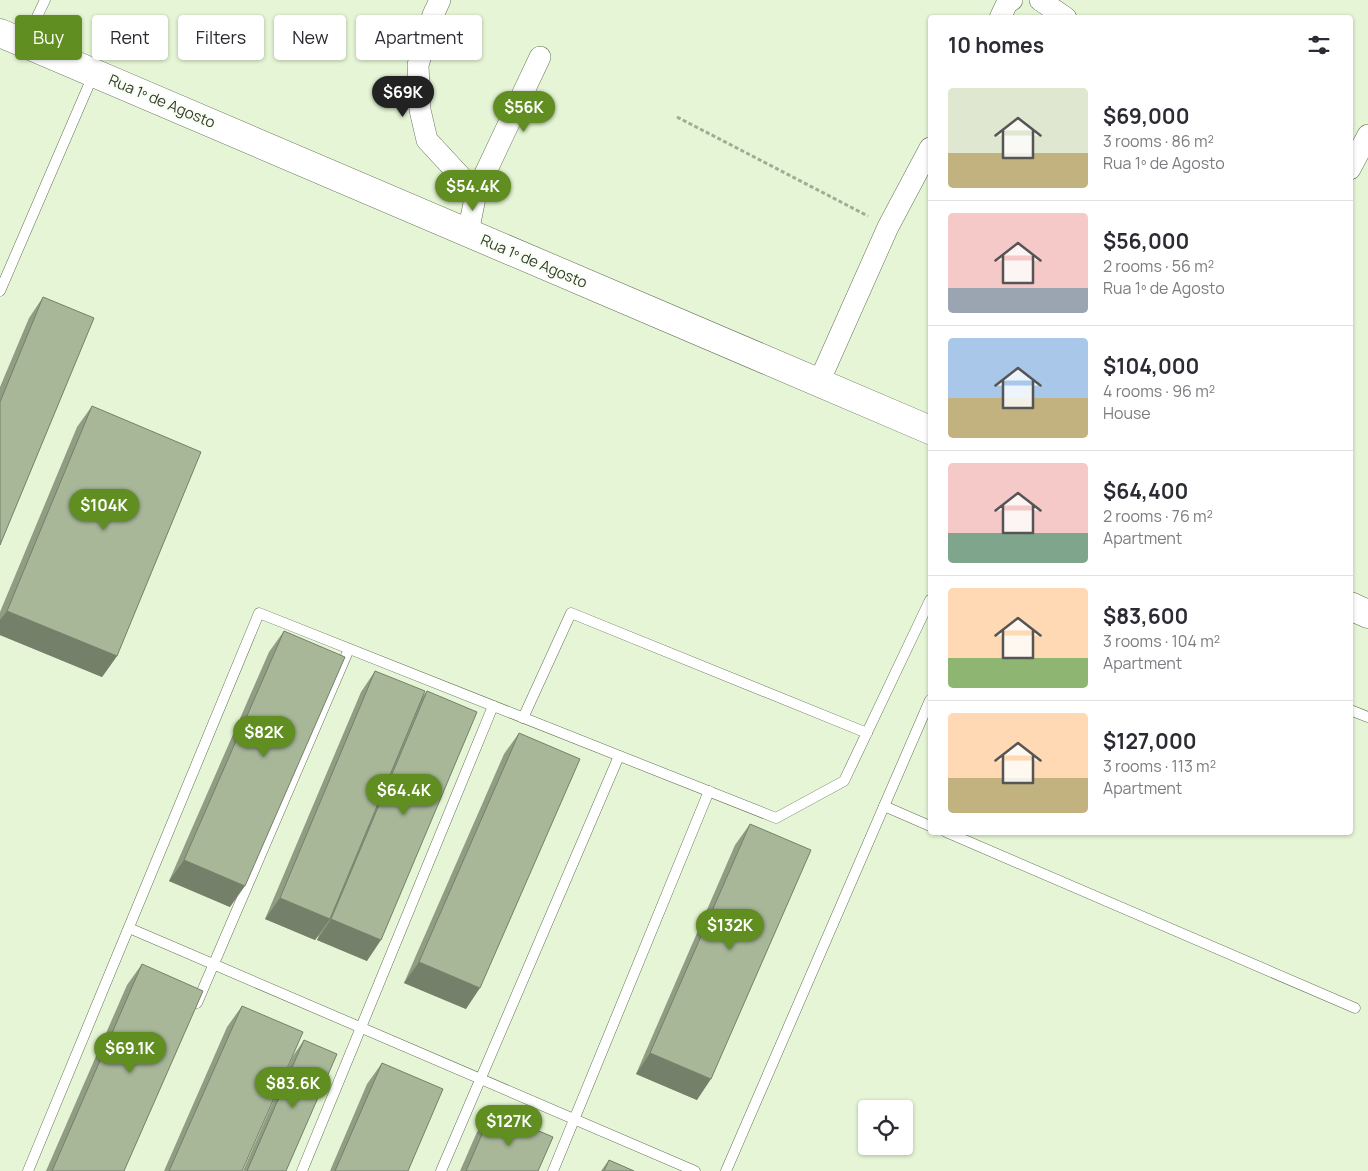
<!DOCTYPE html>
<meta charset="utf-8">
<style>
:root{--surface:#fff;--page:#f7f7f7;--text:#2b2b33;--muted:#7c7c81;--line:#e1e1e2;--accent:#618e21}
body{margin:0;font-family:Manrope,sans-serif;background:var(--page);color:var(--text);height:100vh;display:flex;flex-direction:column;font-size:19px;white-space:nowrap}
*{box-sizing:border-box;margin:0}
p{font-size:16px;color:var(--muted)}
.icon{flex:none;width:28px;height:28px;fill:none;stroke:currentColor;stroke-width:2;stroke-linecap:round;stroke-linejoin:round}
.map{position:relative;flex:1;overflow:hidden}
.panel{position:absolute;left:928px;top:15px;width:425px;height:820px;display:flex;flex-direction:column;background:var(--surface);border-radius:5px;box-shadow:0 1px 4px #0004}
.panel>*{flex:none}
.guide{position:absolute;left:15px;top:15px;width:475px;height:45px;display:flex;gap:10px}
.buttons{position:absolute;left:858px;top:1100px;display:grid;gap:10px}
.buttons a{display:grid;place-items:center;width:55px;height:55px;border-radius:5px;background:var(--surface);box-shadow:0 1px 4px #0004;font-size:25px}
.price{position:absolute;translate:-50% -42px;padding:0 11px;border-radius:18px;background:var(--accent);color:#fff;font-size:16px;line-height:32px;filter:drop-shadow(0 1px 2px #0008)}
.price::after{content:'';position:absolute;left:50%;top:30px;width:15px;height:11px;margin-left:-8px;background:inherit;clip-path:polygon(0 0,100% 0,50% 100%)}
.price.current{background:#222;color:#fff}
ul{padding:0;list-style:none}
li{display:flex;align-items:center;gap:15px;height:125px;padding:0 20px}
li+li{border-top:1px solid var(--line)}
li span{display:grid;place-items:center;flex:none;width:140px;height:100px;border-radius:5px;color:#555}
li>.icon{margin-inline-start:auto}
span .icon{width:60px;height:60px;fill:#fffc;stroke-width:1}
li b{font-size:21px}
h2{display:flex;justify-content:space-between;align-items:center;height:60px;padding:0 20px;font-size:21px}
.chip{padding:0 18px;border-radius:5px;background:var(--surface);box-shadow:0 1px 4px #0004;font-size:18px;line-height:45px}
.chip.current{background:var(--accent);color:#fff}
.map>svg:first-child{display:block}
</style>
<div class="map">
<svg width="1368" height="1171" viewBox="0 0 1368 1171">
<rect width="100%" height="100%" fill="#e5f5d5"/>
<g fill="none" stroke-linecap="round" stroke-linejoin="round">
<g stroke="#647256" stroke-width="11">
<g id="service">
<polyline points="25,42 45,0"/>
<polyline points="0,291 94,73"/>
<polyline points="1350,710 1368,717"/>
<polyline points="523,718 571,613 867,733"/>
<polyline points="884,806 930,826"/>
<polyline points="946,832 1355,1008"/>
<polyline points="129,928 695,1171"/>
<polyline points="197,1003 349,649"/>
<polyline points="28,1171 259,613 776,818 844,781 930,600"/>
<polyline points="302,1171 493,706"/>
<polyline points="441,1171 619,756"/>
<polyline points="553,1171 709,791"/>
<polyline points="726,1171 930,700"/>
</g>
</g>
<g stroke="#647256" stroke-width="22">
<g id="minor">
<polyline points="440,0 433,15 418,65 420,110 427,140 476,193 468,233"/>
<polyline points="1040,0 1066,18"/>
<polyline points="1000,18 1007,3 1012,0"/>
<polyline points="1350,169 1368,135"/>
<polyline points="476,193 540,57"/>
<polyline points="819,382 888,227 930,148"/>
</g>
</g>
<g stroke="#647256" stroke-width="29">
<g id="secondary">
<polyline points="0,33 930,430"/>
<polyline points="1350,606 1368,614"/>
</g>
</g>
<polyline stroke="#a0ac94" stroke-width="3" stroke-dasharray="4 2.5" stroke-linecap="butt" points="677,117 868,216"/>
<use href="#service" stroke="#fff" stroke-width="10"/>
<use href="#minor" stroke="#fff" stroke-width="21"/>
<use href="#secondary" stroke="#fff" stroke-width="28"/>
</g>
<g fill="#909d83">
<polygon points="43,297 0,545 0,387 29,318"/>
<polygon points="92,406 117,656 102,677 0,635 0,612 77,427"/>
<polygon points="284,631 230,907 169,881 269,652"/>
<polygon points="375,671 423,696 427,691 367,961 317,940 319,935 315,940 265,919 361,692"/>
<polygon points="519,733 466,1009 404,983 504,754"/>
<polygon points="750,824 697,1100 636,1074 735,845"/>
<polygon points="142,964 124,1171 46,1171 127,985"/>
<polygon points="242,1006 242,1171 164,1171 227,1027"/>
<polygon points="304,1040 286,1171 243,1171 293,1056"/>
<polygon points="382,1063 408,1171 330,1171 367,1084"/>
<polygon points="492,1111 538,1171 460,1171 477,1132"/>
<polygon points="609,1160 634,1171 601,1171"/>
</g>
<g fill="#75806a">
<polygon points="7,611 117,656 102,677 0,635 0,620"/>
<polygon points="184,860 245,886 230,907 169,881"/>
<polygon points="280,898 330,919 315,940 265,919"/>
<polygon points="331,919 381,940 367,961 317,940"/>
<polygon points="419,962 480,988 466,1009 404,983"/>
<polygon points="650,1053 711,1079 697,1100 636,1074"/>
</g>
<g fill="#a7b798" stroke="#75806a">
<polygon points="43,297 94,318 0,545 0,402"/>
<polygon points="92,406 201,452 117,656 7,611"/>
<polygon points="284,631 345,657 245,886 184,860"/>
<polygon points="375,671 425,691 330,919 280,898"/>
<polygon points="427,691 477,712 381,940 331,919"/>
<polygon points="519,733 580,759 480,988 419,962"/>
<polygon points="750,824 811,850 711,1079 650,1053"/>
<polygon points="142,964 203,991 124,1171 52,1171"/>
<polygon points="242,1006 303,1032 242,1171 169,1171"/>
<polygon points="304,1040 337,1054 286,1171 247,1171"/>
<polygon points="382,1063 443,1089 408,1171 335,1171"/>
<polygon points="492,1111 553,1137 538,1171 466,1171"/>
<polygon points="609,1160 634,1171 604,1171"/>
</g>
<g text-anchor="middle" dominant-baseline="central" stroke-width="4" stroke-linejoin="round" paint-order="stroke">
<g font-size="15" fill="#33392d" stroke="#f8fff2">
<text transform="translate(162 101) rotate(23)">Rua 1º de Agosto</text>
<text transform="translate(534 261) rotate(23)">Rua 1º de Agosto</text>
</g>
</g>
</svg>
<div class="buttons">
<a><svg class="icon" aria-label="locate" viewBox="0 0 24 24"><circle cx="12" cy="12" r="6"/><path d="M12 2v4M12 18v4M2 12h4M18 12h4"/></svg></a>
</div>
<b class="price current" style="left:403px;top:118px">$69K</b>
<b class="price" style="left:524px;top:133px">$56K</b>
<b class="price" style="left:473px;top:212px">$54.4K</b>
<b class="price" style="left:104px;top:531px">$104K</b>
<b class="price" style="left:264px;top:758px">$82K</b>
<b class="price" style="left:404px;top:816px">$64.4K</b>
<b class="price" style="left:730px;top:951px">$132K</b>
<b class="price" style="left:130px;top:1074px">$69.1K</b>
<b class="price" style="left:293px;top:1109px">$83.6K</b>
<b class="price" style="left:509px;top:1147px">$127K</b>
<div class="guide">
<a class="chip current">Buy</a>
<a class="chip">Rent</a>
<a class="chip">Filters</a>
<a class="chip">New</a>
<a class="chip">Apartment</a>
</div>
<section class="panel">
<h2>10 homes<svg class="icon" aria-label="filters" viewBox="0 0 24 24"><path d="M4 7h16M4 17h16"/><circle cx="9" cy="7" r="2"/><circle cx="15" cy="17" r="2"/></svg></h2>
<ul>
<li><span style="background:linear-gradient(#dfe7d0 65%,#c2b280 0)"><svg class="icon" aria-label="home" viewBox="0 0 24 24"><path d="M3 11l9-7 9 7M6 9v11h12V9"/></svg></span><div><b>$69,000</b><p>3 rooms · 86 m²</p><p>Rua 1º de Agosto</p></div></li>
<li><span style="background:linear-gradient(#f6c9c9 75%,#9aa5b1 0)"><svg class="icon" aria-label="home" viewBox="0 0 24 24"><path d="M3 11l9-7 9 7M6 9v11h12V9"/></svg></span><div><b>$56,000</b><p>2 rooms · 56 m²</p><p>Rua 1º de Agosto</p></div></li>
<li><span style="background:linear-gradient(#a9c7e8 60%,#c2b280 0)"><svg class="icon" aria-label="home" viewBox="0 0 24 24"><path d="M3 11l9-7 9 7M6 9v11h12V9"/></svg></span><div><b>$104,000</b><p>4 rooms · 96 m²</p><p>House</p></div></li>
<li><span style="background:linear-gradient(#f6c9c9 70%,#7fa58c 0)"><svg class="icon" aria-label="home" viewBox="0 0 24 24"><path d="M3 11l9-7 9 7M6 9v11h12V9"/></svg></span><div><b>$64,400</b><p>2 rooms · 76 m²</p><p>Apartment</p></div></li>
<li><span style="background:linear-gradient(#ffd9b3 70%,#8fb573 0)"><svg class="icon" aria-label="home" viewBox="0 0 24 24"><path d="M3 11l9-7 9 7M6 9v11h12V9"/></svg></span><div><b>$83,600</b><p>3 rooms · 104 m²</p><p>Apartment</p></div></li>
<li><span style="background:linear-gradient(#ffd9b3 65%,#c2b280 0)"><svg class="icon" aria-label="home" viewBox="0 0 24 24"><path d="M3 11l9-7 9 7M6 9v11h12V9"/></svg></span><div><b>$127,000</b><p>3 rooms · 113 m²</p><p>Apartment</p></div></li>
</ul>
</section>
</div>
